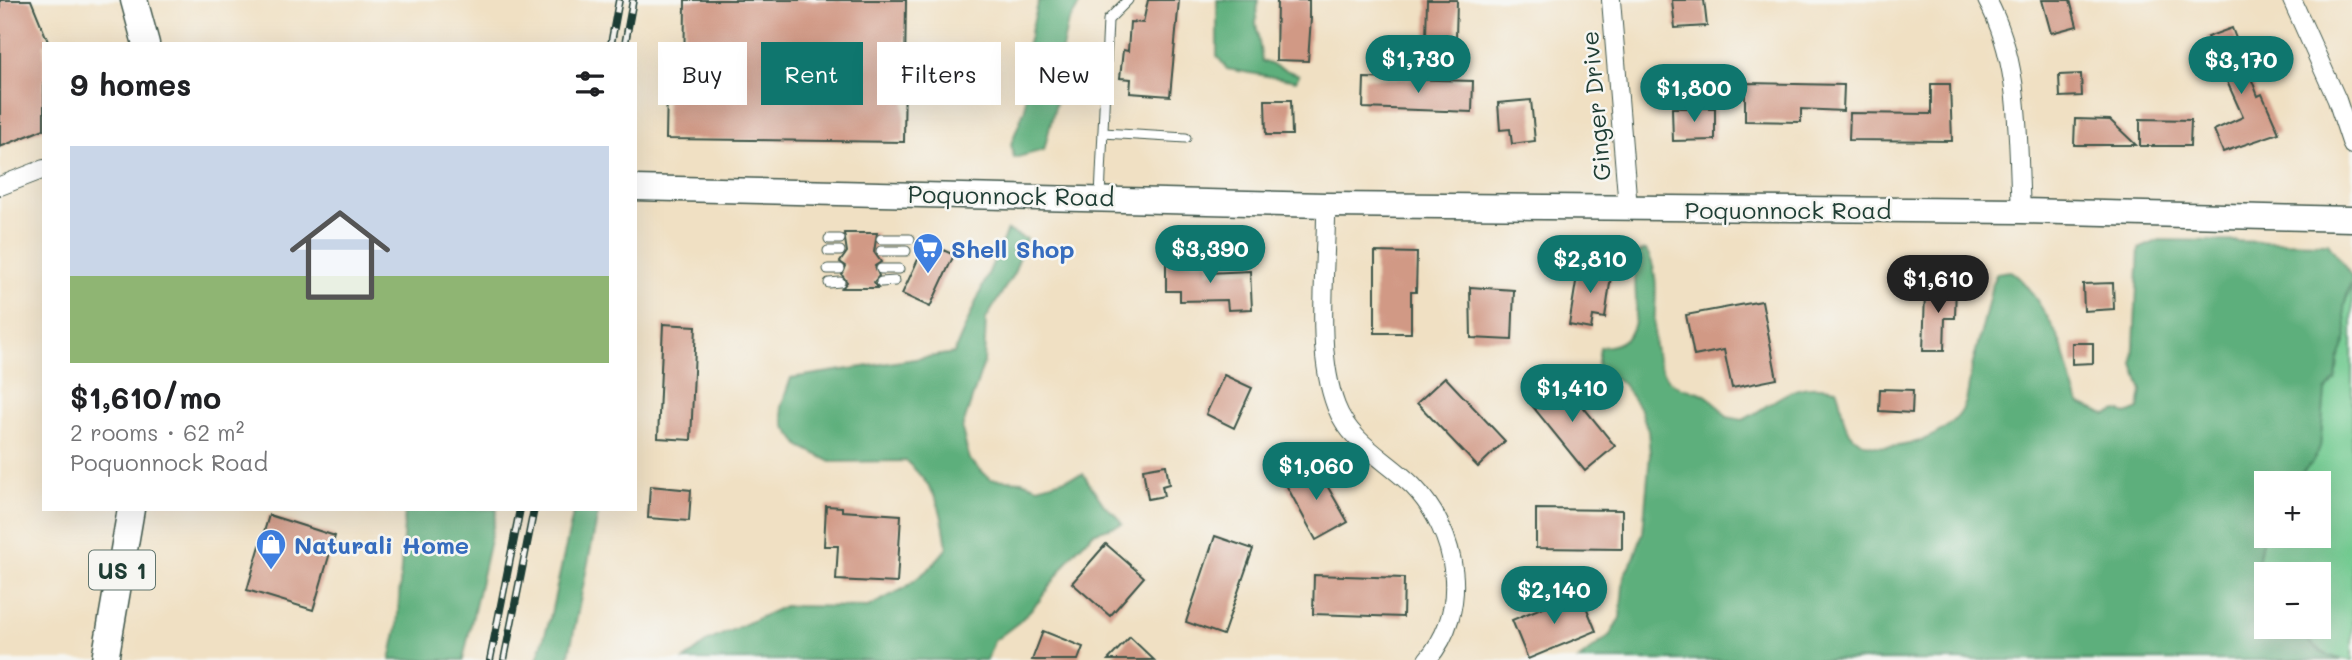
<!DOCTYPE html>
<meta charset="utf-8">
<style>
:root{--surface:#fff;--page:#f6f6f6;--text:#202124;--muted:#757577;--line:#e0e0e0;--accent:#0f766e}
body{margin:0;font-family:Mali,sans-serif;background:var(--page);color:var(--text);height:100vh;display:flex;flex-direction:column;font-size:26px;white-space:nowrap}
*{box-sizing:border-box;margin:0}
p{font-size:23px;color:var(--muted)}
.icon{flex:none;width:38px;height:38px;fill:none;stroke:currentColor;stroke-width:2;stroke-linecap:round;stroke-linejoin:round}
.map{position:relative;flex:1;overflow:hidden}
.side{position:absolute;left:42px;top:42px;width:595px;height:469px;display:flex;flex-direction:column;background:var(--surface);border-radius:0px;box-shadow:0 7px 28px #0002}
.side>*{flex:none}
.banner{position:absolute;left:658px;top:42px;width:665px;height:63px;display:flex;gap:14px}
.buttons{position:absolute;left:2254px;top:471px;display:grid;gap:14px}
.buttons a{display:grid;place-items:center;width:77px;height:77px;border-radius:0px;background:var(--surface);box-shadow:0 7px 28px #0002;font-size:35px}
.price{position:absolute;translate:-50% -60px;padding:0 16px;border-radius:24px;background:var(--accent);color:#fff;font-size:23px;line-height:46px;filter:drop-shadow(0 2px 4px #0008)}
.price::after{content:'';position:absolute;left:50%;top:42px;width:21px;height:16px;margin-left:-10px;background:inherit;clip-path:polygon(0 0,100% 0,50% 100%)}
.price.selected{background:#222;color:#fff}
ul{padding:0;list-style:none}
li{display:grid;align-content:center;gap:14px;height:371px;padding:0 28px}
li+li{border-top:2px solid var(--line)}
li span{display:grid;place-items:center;height:217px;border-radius:0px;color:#555}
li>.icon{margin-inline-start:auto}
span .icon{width:126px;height:126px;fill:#fffc;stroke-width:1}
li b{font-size:30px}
h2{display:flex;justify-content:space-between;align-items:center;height:84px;padding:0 28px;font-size:30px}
.tag{padding:0 24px;border-radius:0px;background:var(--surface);box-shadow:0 7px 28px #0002;font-size:24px;line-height:63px}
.tag.selected{background:var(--accent);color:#fff}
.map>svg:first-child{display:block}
</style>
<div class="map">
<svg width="2352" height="660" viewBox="0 0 2352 660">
<rect width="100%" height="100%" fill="#f6f6f2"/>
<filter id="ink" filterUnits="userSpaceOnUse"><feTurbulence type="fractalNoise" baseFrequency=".0143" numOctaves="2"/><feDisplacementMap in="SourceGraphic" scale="14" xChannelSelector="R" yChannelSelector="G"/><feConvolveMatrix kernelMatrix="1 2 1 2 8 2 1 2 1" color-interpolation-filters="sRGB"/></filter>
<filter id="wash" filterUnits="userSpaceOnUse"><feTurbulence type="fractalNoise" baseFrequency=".00686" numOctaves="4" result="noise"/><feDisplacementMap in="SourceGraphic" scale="28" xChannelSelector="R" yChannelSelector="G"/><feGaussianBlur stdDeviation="1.57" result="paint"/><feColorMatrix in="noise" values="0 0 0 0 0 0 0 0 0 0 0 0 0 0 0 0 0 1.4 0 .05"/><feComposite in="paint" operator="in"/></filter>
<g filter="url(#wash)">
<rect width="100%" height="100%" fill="#f0e0c3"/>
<path fill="#72cb91" stroke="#488462" stroke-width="2" d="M 2352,284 L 2352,660 C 2326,660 2311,644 2294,627 L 2319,626 L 2319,574 L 2266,574 L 2266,595 L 2256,573 L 2266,520 L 2266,536 L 2319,536 L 2319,483 L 2291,483 L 2312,463 L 2320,448 L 2325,391 L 2336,379 L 2338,360 L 2347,337 L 2344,306 Z"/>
<g fill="#5daf7b" stroke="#3e7658" stroke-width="2">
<polygon points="1039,0 1082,0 1067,25 1058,68 1058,95 1044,150 1014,158 1011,144 1025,108 1026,51"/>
<polygon points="1217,0 1258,0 1256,23 1262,61 1299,75 1296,81 1227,69 1217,56"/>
<path d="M 1007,230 L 1026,239 L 1014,273 L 986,319 L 984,362 L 962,429 L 969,459 L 990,479 L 1022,481 L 1038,487 L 1083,474 L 1104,505 L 1117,516 L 1122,524 L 1093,533 L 1075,551 L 1039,601 L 1019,622 L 994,641 L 987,660 L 684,660 L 708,641 L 785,606 L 868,607 L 905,588 L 931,567 L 947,548 C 942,507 937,489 906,461 L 831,462 L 800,446 L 785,426 L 781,407 L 791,378 L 954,353 Z"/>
<path d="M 2160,240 L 2328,243 L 2352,277 L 2344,306 L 2347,337 L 2338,360 L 2336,379 L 2325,391 L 2320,448 L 2312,463 L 2291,483 L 2266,483 L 2266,520 L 2256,573 L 2266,595 L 2266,626 L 2294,627 L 2320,652 L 2341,660 L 1578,660 L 1610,635 L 1620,618 L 1624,575 L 1634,558 L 1643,532 L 1650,454 L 1648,431 L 1641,410 L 1623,384 L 1597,368 L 1600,347 C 1657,345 1627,286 1637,253 L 1646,250 C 1670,288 1639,338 1666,376 C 1675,389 1686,388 1699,392 C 1711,396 1719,408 1727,417 L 1743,420 C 1781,400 1789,380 1836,389 C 1844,406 1840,425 1855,438 C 1884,460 1953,438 1965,404 C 1969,392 1969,379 1972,367 C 1979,339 1987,312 1992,283 L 1997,273 L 2010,271 C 2027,280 2052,323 2060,342 C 2069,362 2069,384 2080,404 L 2106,415 L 2118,411 L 2127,414 L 2139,409 L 2142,391 L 2133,364 L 2139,249 Z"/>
<polygon points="405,509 497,509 463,660 390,660 397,628"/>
<polygon points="574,509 599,509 568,660 537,660 550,618"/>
</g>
<g id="blocks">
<g fill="#d19985">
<polygon points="0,0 31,0 49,44 44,44 44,129 0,147"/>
<polygon points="685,0 906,0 904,142 666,139 667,88 684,88"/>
<polygon points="1148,0 1179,0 1170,96 1130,93 1131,79 1120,78 1123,50 1128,51 1130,22 1143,23"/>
<polygon points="1277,0 1309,0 1309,18 1311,18 1308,61 1276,60"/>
<polygon points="1427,0 1457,0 1456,39 1426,38"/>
<polygon points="1672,0 1704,0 1707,26 1675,28"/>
<polygon points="2042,0 2070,0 2077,26 2051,33"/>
<polygon points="2232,28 2258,96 2262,94 2279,133 2223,152 2214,130 2243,117 2207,37"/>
<polygon points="2081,74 2082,96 2060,97 2059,75"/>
<polygon points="1364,78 1473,81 1472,112 1363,108"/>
<polygon points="1745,83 1844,85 1843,111 1801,109 1801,122 1745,121"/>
<polygon points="1931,84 1950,84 1952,141 1849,140 1850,113 1931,114"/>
<polygon points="1265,100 1291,100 1292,135 1266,135"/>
<polygon points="1531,100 1535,141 1512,144 1510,129 1500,130 1498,103"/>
<polygon points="1672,108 1715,108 1715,140 1673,141"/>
<polygon points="2075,119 2110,120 2136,145 2074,145"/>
<polygon points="2140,119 2191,120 2190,146 2140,146"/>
<polygon points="844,233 877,233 874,252 881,262 875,266 879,276 874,282 878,288 842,288 847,282 842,275 846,266 840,262 847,252"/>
<polygon points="926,242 954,255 930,307 902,294"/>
<polygon points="1375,252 1417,253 1416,292 1411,292 1411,333 1375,333"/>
<polygon points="1208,262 1208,273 1250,271 1252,309 1228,310 1227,300 1180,301 1180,291 1166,291 1166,263"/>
<polygon points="1579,264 1612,269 1605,318 1593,316 1591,329 1569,325"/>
<polygon points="1932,282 1956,283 1955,318 1945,318 1944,351 1923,351 1925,294 1932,293"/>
<polygon points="2113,283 2114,309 2084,311 2083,284"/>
<polygon points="1470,287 1514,290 1512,340 1471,338"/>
<polygon points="1762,301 1777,379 1732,388 1724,350 1694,356 1686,315"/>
<polygon points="663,324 696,326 691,440 658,438"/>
<polygon points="2072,343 2093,343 2093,363 2072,364"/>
<polygon points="1224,375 1252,388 1234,428 1206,414"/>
<polygon points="1445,377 1505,441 1478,467 1417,403"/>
<polygon points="1559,377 1615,446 1585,471 1529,402"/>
<polygon points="1880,389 1913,390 1912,413 1879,411"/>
<polygon points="1314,463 1348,522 1316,540 1284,481"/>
<polygon points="1166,465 1169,484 1162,486 1164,496 1148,499 1143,469"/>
<polygon points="650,486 691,490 689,521 648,518"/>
<polygon points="826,506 842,507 842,511 901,515 897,583 836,580 838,546 824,546"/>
<polygon points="1536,509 1622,510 1622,549 1536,548"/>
<polygon points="269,515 335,536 313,610 247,590"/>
<polygon points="1215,536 1253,549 1223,635 1186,622"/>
<polygon points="1106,544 1144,577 1110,616 1072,583"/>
<polygon points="1314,575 1404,578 1403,617 1313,614"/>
<polygon points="1580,592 1596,631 1528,659 1512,620"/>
<polygon points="1043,631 1083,647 1078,660 1032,660"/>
<polygon points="1130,637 1154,660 1108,660"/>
</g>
</g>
</g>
<g filter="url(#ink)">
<use href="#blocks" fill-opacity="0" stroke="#3e5549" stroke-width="2"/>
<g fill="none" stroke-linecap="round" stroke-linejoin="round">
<g stroke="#3e5549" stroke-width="11">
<g id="lane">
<polyline points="1103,133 1186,138"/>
<polyline points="1100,197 1108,20 1128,0"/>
<polyline points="829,239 840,239"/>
<polyline points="881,239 910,239"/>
<polyline points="828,251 840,251"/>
<polyline points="881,251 906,251"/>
<polyline points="828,269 840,269"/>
<polyline points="881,269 899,269"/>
<polyline points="881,282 895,281"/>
<polyline points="829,283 840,282"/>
</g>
</g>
<g stroke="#3e5549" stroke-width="20">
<g id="street">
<polyline points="1611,0 1628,208"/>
<path d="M 1987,0 C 2022,64 2017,140 2021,211"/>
<polyline points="2292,0 2337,100 2352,145"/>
<polyline points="0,186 44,169"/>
<path d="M 1326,205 C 1327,267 1314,348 1336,406 C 1350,443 1387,460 1413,486 C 1458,533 1471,609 1427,660"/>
</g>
</g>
<g stroke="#3e5549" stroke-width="27">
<polyline id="secondary" points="635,188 1326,205 2021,211 2352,219"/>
</g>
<g stroke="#3e5549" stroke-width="29">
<g id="primary">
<polyline points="134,0 146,44"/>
<polyline points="105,660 131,509"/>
</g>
</g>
<use href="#lane" stroke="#fff" stroke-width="9"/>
<use href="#street" stroke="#fff" stroke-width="18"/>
<use href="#secondary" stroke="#fff" stroke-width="24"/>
<use href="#primary" stroke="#fff" stroke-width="26"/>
<g stroke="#1f3d34" stroke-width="8">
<g id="rail">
<polyline points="611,44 619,0"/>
<polyline points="625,44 633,0"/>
<polyline points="490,660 520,509"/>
<polyline points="504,660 534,509"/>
</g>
</g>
<use href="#rail" stroke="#f6f6f2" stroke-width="5" stroke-dasharray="16" stroke-linecap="butt"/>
</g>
</g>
<defs>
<g id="supermarket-pin" transform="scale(1.575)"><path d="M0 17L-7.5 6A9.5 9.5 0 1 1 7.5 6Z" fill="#3f7fe0" stroke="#f6f6f2"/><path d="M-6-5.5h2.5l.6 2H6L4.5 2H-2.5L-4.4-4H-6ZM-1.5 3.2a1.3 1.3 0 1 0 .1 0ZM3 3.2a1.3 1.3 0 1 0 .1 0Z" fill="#fff"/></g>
<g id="shop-pin" transform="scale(1.575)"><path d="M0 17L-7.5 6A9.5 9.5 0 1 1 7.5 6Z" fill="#3f7fe0" stroke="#f6f6f2"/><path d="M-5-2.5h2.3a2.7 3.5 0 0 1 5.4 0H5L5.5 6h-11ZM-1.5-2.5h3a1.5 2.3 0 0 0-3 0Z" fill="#fff"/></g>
</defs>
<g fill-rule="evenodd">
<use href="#supermarket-pin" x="928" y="248"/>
<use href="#shop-pin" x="271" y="544"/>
</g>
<g text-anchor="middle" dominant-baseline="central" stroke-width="5" stroke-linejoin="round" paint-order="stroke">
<rect fill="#f6f6f2" stroke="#60746d" stroke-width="2" x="89" y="550.5" width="66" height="39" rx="5"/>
<g font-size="23" font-weight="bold" fill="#1f3d34">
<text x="122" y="570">US 1</text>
</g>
<g font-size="24" fill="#1f3d34" stroke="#f6f6f2">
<text transform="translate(1595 106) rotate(-95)">Ginger Drive</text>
<text transform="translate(1011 195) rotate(1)">Poquonnock Road</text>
<text x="1788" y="209">Poquonnock Road</text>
</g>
<g font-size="24" font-weight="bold" fill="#366cbe" stroke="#f6f6f2" text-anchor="start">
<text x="951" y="248">Shell Shop</text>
<text x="294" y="544">Naturali Home</text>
</g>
</g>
</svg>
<div class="buttons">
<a>+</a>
<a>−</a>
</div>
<b class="price" style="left:1418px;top:95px">$1,730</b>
<b class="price" style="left:2241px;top:96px">$3,170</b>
<b class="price" style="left:1694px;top:124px">$1,800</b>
<b class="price" style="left:1210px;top:285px">$3,390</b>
<b class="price" style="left:1590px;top:295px">$2,810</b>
<b class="price selected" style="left:1938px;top:315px">$1,610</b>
<b class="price" style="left:1572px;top:424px">$1,410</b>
<b class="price" style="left:1316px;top:502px">$1,060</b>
<b class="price" style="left:1554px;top:626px">$2,140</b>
<div class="banner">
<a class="tag">Buy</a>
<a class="tag selected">Rent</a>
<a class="tag">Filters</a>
<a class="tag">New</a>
</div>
<section class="side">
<h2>9 homes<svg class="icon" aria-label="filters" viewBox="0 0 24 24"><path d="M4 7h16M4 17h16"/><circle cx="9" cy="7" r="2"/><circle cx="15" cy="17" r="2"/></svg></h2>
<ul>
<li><span style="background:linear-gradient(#c9d6e8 60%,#8fb573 0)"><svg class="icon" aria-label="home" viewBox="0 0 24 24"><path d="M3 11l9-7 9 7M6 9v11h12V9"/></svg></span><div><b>$1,610/mo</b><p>2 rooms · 62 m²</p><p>Poquonnock Road</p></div></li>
</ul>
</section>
</div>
